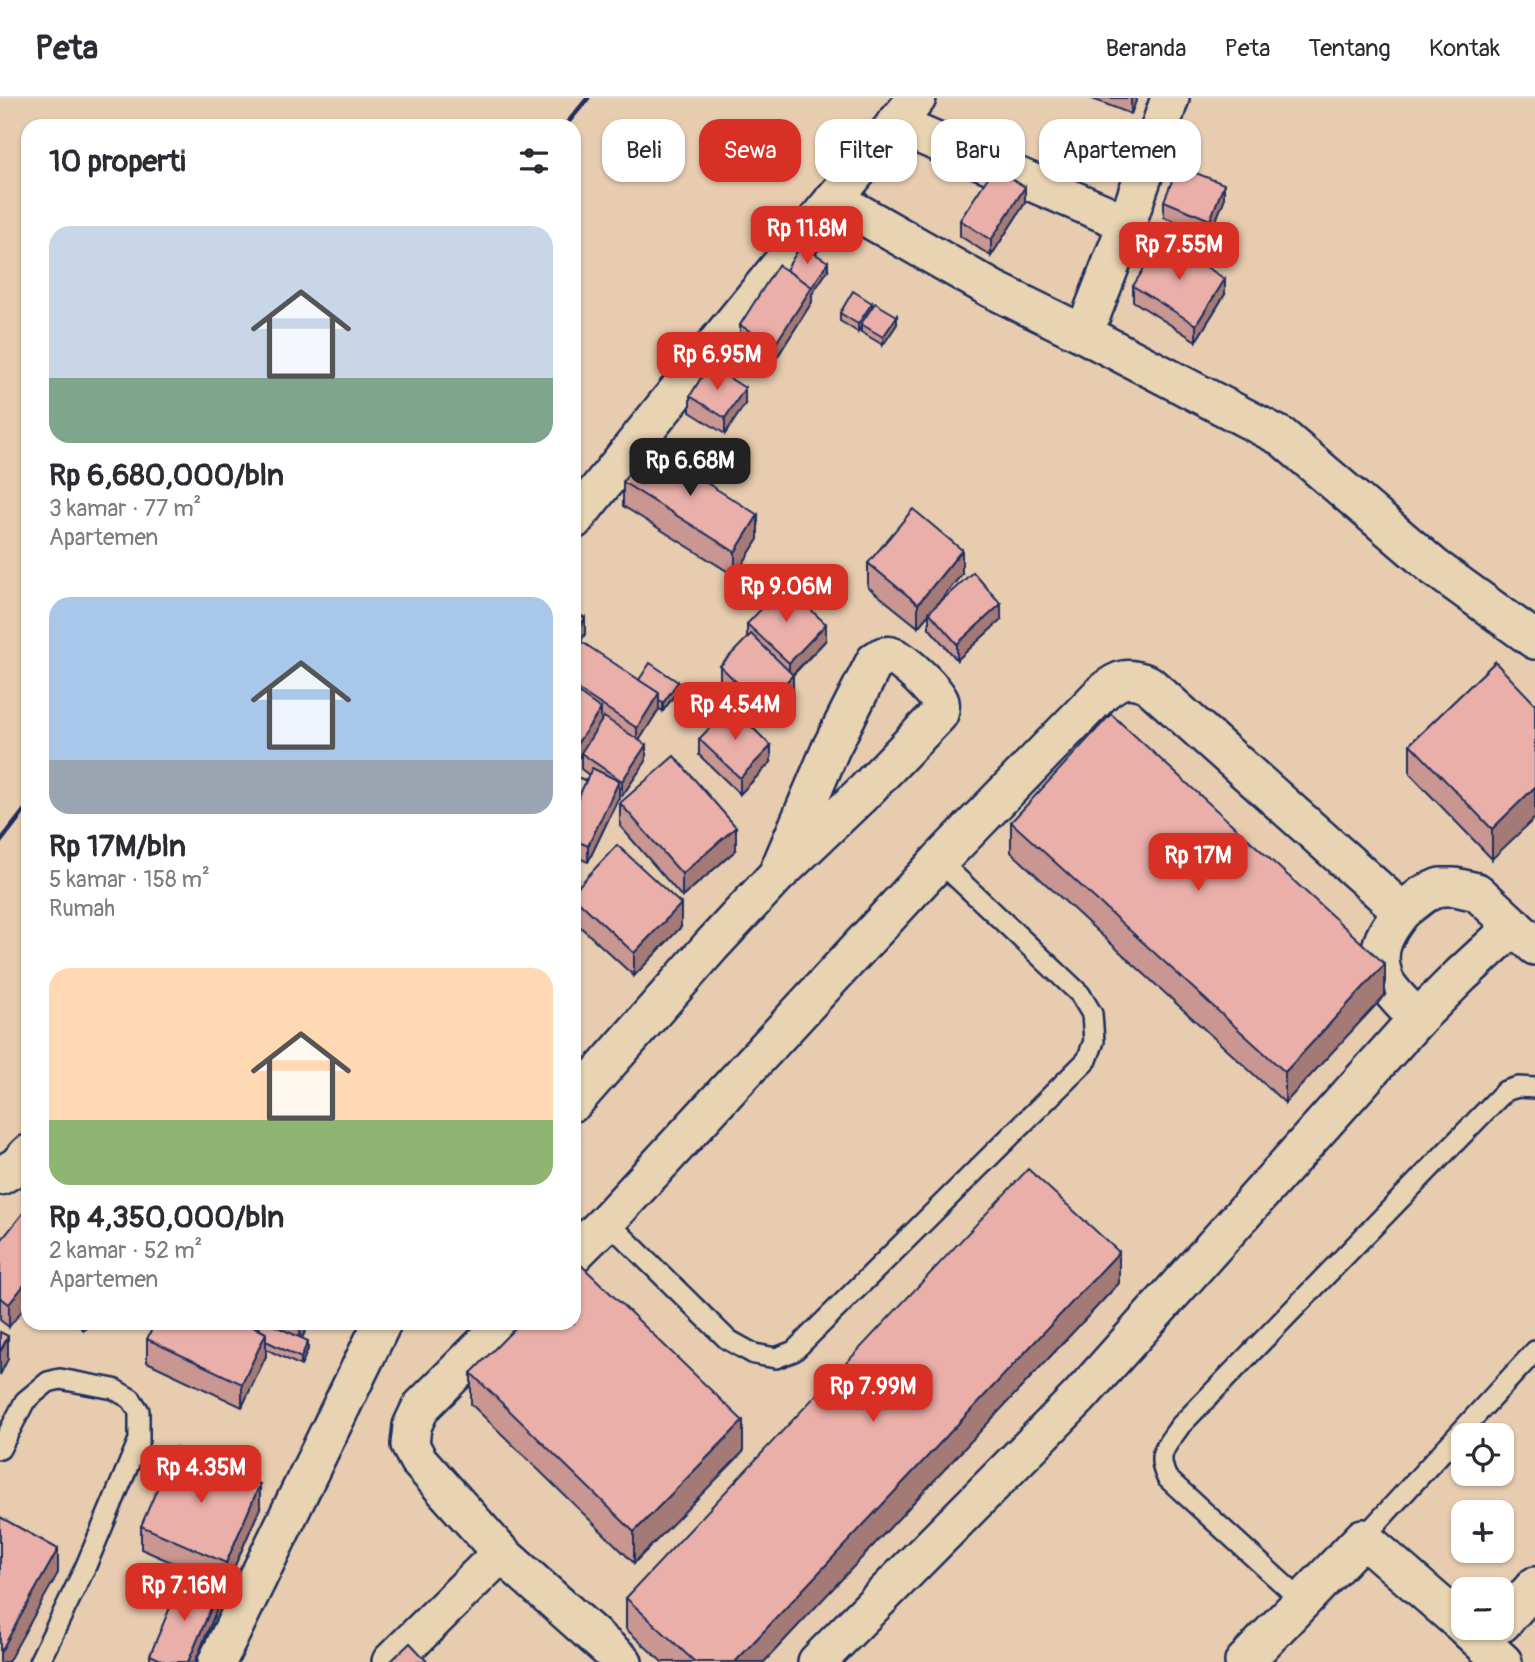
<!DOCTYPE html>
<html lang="id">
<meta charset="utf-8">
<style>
:root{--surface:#fff;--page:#f2f2f3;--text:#2b2b33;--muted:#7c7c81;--line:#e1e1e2;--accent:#d93025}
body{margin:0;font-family:Pangolin,sans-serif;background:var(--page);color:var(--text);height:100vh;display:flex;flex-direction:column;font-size:26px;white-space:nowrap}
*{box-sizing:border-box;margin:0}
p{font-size:23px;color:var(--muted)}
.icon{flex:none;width:38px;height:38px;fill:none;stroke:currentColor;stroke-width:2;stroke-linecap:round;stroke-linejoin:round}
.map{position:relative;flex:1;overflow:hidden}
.drawer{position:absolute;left:21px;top:21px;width:560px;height:1211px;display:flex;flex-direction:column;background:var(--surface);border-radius:21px;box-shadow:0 2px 5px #0004}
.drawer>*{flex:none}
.top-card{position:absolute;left:602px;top:21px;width:665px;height:63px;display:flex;gap:14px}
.tools{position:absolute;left:1451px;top:1325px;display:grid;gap:14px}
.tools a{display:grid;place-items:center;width:63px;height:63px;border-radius:14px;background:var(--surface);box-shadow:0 2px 5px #0004;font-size:35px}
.price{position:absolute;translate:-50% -60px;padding:0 16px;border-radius:14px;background:var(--accent);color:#fff;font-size:23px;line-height:46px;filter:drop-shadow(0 2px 4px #0008)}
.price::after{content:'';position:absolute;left:50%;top:42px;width:21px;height:16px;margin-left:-10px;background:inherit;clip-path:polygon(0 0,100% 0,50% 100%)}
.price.active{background:#222;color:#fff}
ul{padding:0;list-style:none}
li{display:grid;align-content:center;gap:14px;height:371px;padding:0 28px}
li span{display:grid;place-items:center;height:217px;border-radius:21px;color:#555}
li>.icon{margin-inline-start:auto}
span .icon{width:126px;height:126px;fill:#fffc;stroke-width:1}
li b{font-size:30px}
h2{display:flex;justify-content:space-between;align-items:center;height:84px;padding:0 28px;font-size:30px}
.tag{padding:0 24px;border-radius:21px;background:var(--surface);box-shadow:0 2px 5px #0004;font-size:24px;line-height:63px}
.tag.active{background:var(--accent);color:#fff}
header{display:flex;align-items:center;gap:42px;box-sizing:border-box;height:98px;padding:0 35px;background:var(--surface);border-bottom:2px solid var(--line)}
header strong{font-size:33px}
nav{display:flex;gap:38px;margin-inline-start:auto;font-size:24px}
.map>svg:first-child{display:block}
</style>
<header>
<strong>Peta</strong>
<nav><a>Beranda</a><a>Peta</a><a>Tentang</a><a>Kontak</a></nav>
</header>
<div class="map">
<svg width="1535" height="1564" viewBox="0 0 1535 1564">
<rect width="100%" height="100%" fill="#e8ccb0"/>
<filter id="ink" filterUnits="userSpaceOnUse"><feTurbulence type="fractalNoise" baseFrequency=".0143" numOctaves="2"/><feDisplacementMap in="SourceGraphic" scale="14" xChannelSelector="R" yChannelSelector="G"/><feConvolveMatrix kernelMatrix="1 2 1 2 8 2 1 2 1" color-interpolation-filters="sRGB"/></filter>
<g filter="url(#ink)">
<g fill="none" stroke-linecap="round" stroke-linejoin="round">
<g stroke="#1b2f5e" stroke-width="24">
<g id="service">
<polyline points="607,1123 727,1241 754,1256 776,1260 794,1253 1087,962 1094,943 1092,916 1080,896 939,763"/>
<polyline points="0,1351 25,1303 48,1284 60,1281 114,1291 131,1301 139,1313 139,1342 85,1470 39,1564"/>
<polyline points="1363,1440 1535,1253"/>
<path d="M 1303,1504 L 1167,1380 C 1155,1355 1166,1349 1180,1328 L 1505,993 L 1518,989 L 1535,990"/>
</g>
</g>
<g stroke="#1b2f5e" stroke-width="42">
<g id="minor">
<polyline points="895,26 1127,125"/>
<polyline points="834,101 992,191 1084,236 1282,339 1434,469 1535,542"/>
<polyline points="1084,236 1127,125 1170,0"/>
<polyline points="574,422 662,312 917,0"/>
<polyline points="574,699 577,701"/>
<polyline points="1402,813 1424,796 1440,789 1455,789 1477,794 1535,848"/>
<path d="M 574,1004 L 711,848 L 777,777 L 864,694 L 939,616 C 940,612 941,609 940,604 C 937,594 902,560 891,558 C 884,556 880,560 875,563 L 831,650 L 777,777"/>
<polyline points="0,1078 17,1068 28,1056"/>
<path d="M 574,1156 L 607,1123 L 939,763 L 1103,594 C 1120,580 1127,578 1148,586 L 1402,813 C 1388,831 1375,849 1382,873 C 1383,878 1385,884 1388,888 C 1396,900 1408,910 1417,921"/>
<polyline points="505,1225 421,1309 412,1328 410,1347 418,1362 501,1455 623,1564"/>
<polyline points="1502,1525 1535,1488"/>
<polyline points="1466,1530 1503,1564"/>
<polyline points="217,1564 382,1225"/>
<polyline points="391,1564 501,1455"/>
<polyline points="817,1564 1079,1299 1417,921 1461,877 1514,828"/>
<polyline points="1244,1564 1363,1440 1463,1527"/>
</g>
</g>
<use href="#service" stroke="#e8d3b2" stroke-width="19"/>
<use href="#minor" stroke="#e8d3b2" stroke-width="37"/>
<g stroke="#1b2f5e" stroke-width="5">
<polyline points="565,28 588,0"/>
<polyline points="0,744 28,708"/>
</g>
</g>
<g fill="#c99691" stroke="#1b2f5e" stroke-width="2">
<polygon points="1090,0 1137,0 1131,16"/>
<polygon points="1224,102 1210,137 1164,119 1164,103"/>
<polygon points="1025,105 991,158 960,138 960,122"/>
<polygon points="786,172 828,172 812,196 812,204 774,264 740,243 740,227"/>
<polygon points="1133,188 1225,196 1196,243 1133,203"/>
<polygon points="872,209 897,226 883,247 861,234 861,229 858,234 840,223 840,215"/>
<polygon points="690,298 745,306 725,336 690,314"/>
<polygon points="623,384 758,441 735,478 623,408"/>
<polygon points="868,465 962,476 936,507 1001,522 957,562 929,530 929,516 918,529 868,489"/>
<polygon points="574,514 585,536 580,544 639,582 678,592 663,613 659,611 639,642 646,663 622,698 619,696 619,699 588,764 574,758 574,709 589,677 581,671 581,656 574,666"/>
<polygon points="747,526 826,542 793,577 793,593 762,624 720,584 720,568 747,541"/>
<polygon points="1495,564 1492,761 1410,676 1410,646"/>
<polygon points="699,641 771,664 740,696 699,657"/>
<polygon points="620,705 736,752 682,799 620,728"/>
<polygon points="1011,724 1385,897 1285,1005 1011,754"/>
<polygon points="574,780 578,789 681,829 634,878 574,823"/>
<polygon points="28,1109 9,1229 0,1222 0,1144"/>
<polygon points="1119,1185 764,1564 662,1564 626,1531 626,1500"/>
<polygon points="74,1225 90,1225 84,1232"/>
<polygon points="247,1225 257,1225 255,1229 259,1231 262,1225 310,1225 302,1240 308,1251 301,1268 266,1251 266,1258 242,1309 147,1264 147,1241"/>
<polygon points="471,1275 743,1354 634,1465 471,1306"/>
<polygon points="260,1410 226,1488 141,1451 141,1428"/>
<polygon points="217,1511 195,1564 150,1564 150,1557"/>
</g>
<g fill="#a47a76" stroke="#1b2f5e" stroke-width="2">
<polygon points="1131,0 1137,0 1131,16"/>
<polygon points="1224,86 1224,102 1210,137 1210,122"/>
<polygon points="1025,89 1025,105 991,158 991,142"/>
<polygon points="828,164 828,172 812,196 812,204 774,264 774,248"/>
<polygon points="1225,181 1225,196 1196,243 1196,227"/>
<polygon points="872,205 872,213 861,226 861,229 858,234 858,226"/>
<polygon points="897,218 897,226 883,247 883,239"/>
<polygon points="745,290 745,306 725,336 725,320"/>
<polygon points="758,417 758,441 735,478 735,454"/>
<polygon points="962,452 962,476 930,515 929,514 929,516 918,529 918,506"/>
<polygon points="1001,506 1001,522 957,562 957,546"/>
<polygon points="585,520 585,536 574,555 574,539"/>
<polygon points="826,526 826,542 789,580 789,565"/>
<polygon points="793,577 793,593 762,624 762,609"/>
<polygon points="678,584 678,592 663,613 663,605"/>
<polygon points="659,595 659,611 637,646 637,630"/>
<polygon points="601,611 601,626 574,666 574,650"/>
<polygon points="646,647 646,663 622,698 622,683"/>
<polygon points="771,648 771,664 740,696 740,680"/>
<polygon points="619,683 619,699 588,764 588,748"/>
<polygon points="1535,689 1535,720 1492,761 1492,731"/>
<polygon points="736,729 736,752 682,799 682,776"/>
<polygon points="578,782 578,798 574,799 574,788"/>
<polygon points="681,806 681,829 634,878 634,855"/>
<polygon points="1385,866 1385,897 1285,1005 1285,974"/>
<polygon points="1119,1154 1119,1185 764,1564 735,1564"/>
<polygon points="28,1182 28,1205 9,1229 9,1206"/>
<polygon points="84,1225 90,1225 84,1232"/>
<polygon points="301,1225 310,1225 300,1243 300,1227"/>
<polygon points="266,1235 266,1258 242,1309 242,1286"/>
<polygon points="8,1238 8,1261 0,1277 0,1254"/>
<polygon points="308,1243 308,1251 301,1268 301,1260"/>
<polygon points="743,1323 743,1354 634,1465 634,1434"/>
<polygon points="260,1386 260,1410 226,1488 226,1465"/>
<polygon points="58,1451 58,1475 8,1564 0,1564 0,1555"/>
<polygon points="217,1496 217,1511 195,1564 188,1564"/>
</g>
<g fill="#eaafa9" stroke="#1b2f5e" stroke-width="2">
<polygon points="1178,68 1224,86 1210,122 1164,103"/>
<polygon points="994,70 1025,89 991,142 960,122"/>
<polygon points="1163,141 1225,181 1196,227 1133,188"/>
<polygon points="801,147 828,164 812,189 786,172"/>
<polygon points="778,167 812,189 774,248 740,227"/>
<polygon points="853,193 872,205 858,226 840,215"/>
<polygon points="875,205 897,218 883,239 861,226"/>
<polygon points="709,267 745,290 725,320 690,298"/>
<polygon points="646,347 758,417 735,454 623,384"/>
<polygon points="913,411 962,452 918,506 868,465"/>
<polygon points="973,474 1001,506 957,546 929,514"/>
<polygon points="784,487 826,526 789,565 747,526"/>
<polygon points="574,514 585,520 574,539"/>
<polygon points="751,536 793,577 762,609 720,568"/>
<polygon points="579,542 659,595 637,630 574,589 574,549"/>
<polygon points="1495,564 1535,606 1535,689 1492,731 1410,646"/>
<polygon points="650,565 678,584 663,605 659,603 659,595 639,582"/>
<polygon points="574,592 601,611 574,650"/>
<polygon points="731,608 771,648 740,680 699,641"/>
<polygon points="1111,616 1385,866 1285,974 1011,724"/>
<polygon points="604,619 646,647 622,683 581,655"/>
<polygon points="674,658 736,729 682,776 620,705"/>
<polygon points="592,670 619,683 588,748 574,742 574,709"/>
<polygon points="617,747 681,806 634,855 574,799 574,793"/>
<polygon points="1028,1071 1119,1154 735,1564 695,1564 626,1500"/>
<polygon points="28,1109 28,1182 9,1206 0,1199 0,1144"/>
<polygon points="579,1165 743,1323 634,1434 471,1275 520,1225 574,1225 574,1170"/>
<polygon points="155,1225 246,1225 266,1235 242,1286 147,1241"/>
<polygon points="262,1225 269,1225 308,1243 301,1260 266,1243 266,1235 259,1231"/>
<polygon points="0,1234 8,1238 0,1254"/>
<polygon points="175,1349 260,1386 226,1465 141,1428"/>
<polygon points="0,1419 58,1451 0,1555"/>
<polygon points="182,1481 217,1496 188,1564 166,1564 150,1557"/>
<polygon points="410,1545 428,1564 390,1564"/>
</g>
</g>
</svg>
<div class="tools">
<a><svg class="icon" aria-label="locate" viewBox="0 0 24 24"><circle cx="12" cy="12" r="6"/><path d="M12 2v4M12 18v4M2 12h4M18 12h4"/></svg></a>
<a>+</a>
<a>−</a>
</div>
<b class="price" style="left:807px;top:168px">Rp 11.8M</b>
<b class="price" style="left:1179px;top:184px">Rp 7.55M</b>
<b class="price" style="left:717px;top:294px">Rp 6.95M</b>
<b class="price active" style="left:690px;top:400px">Rp 6.68M</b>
<b class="price" style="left:786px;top:526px">Rp 9.06M</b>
<b class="price" style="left:735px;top:644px">Rp 4.54M</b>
<b class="price" style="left:1198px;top:795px">Rp 17M</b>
<b class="price" style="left:873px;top:1326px">Rp 7.99M</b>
<b class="price" style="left:201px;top:1407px">Rp 4.35M</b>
<b class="price" style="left:184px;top:1525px">Rp 7.16M</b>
<div class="top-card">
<a class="tag">Beli</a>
<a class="tag active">Sewa</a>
<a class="tag">Filter</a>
<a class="tag">Baru</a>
<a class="tag">Apartemen</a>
</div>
<section class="drawer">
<h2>10 properti<svg class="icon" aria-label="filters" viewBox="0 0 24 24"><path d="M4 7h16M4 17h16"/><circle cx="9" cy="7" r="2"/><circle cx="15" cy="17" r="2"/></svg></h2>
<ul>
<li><span style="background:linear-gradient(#c9d6e8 70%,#7fa58c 0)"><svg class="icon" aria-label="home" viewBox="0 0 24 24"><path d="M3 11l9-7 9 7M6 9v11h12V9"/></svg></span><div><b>Rp 6,680,000/bln</b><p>3 kamar · 77 m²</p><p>Apartemen</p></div></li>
<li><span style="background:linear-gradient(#a9c7e8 75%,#9aa5b1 0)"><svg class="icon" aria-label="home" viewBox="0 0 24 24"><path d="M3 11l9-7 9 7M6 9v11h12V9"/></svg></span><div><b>Rp 17M/bln</b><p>5 kamar · 158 m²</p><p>Rumah</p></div></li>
<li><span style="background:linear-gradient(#ffd9b3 70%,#8fb573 0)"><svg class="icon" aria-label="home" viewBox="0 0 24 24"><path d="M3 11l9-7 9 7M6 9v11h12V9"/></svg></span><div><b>Rp 4,350,000/bln</b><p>2 kamar · 52 m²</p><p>Apartemen</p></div></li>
</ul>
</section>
</div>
